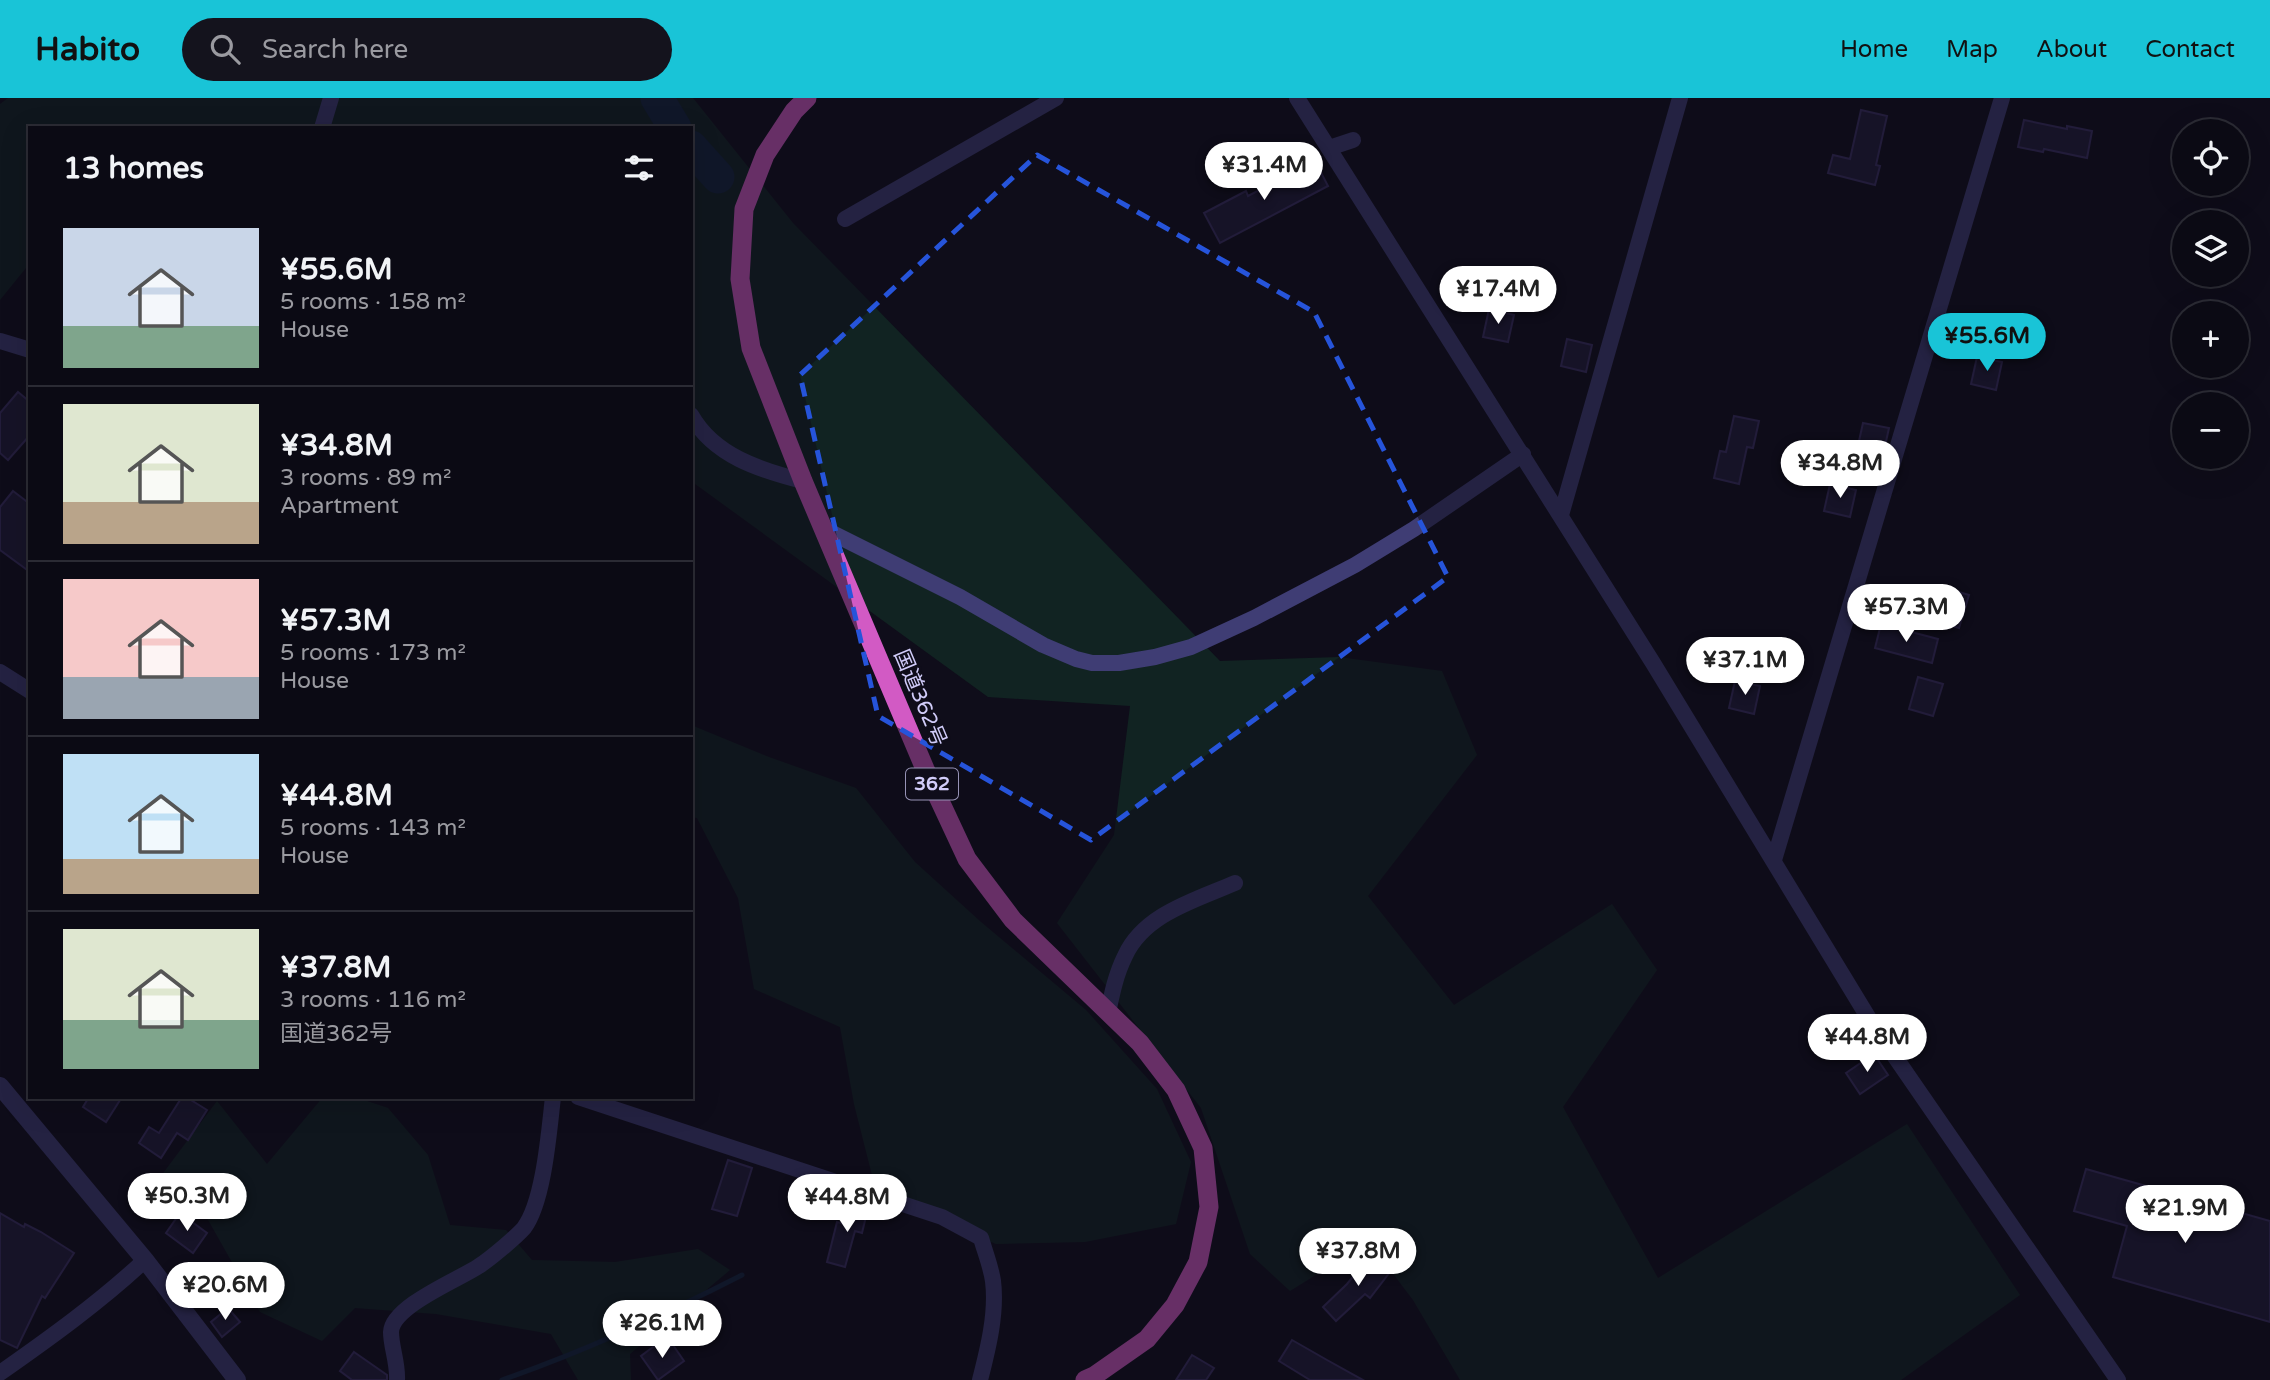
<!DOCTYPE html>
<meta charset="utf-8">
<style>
:root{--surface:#0b0a14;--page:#14131d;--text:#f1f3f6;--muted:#9a9aa0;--line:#2b2b34;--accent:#19c4d7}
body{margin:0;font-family:"Varela Round","Noto Sans JP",sans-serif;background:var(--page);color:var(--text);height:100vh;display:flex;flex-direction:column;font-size:26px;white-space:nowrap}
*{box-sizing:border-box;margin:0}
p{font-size:23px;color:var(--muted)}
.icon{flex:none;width:38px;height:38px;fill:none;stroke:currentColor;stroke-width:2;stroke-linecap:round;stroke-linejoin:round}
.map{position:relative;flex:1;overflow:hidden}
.panel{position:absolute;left:28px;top:28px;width:665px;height:973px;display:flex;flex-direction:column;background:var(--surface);border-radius:0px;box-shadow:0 7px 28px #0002,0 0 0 2px var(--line)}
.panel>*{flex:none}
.controls{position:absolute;left:2172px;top:21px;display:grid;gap:14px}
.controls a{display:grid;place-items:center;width:77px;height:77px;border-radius:50%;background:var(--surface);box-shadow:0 7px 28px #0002,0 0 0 2px var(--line);font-size:35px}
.price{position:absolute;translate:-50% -60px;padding:0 16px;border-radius:24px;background:#fff;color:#222;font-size:23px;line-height:46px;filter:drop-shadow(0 2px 4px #0008)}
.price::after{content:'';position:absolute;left:50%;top:42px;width:21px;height:16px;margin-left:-10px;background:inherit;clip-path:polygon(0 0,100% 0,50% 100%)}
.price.current{background:var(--accent);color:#111}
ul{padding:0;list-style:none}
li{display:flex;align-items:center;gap:21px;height:175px;padding:0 35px}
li+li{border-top:2px solid var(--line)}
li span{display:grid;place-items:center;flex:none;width:196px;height:140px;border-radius:0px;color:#555}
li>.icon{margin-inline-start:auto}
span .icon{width:84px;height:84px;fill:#fffc;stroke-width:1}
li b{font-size:30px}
h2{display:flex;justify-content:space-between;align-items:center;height:84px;padding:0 35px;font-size:30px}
header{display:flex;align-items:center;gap:42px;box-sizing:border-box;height:98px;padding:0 35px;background:var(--accent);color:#111}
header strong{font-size:33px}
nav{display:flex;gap:38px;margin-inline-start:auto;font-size:24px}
.search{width:490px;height:63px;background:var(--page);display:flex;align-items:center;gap:18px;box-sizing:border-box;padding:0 24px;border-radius:38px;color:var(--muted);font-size:26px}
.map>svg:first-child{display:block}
</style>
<header>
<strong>Habito</strong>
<div class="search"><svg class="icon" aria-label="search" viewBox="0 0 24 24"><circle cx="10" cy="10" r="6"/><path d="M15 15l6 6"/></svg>Search here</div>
<nav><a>Home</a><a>Map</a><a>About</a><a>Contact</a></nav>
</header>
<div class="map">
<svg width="2270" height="1282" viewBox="0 0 2270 1282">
<rect width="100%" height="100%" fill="#0f0d1a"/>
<g fill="#112322">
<polygon points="8,0 693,0 793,125 1220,563 1339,559 1442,573 1477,657 1368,798 1454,907 1612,806 1657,872 1563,1009 1658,1180 1907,1026 2020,1197 1901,1282 1460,1282 1413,1202 1369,1144 1290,1193 1250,1156 1201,1010 1057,825 1114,737 1130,608 988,599 691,383 691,30 30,30 30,165 0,202 0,6"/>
<polygon points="691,627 769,659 856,690 915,764 981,824 1086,912 1157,991 1191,1064 1176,1126 1085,1144 996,1146 877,1097 854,1006 840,929 754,891 738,800 697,720 691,719"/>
<polygon points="323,999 355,999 388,1010 428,1057 450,1127 506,1132 532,1162 615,1164 698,1151 730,1172 630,1256 631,1282 578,1282 551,1236 436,1216 355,1210 322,1243 260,1214 207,1120 158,1082 217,1003 267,1066"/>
</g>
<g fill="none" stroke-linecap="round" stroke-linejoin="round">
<path stroke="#12243d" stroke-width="5" d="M 502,1282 C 585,1253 664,1217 742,1177"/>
<g stroke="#12243d" stroke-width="33">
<polyline points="657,0 675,30"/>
<polyline points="691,49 718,79"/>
</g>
</g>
<g fill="#211b39" stroke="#3a3062" stroke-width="2">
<polygon points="1861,12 1887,18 1876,67 1880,68 1875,87 1828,75 1833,57 1850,61"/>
<polygon points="2024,22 2067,31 2067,28 2092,33 2087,60 2044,51 2043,54 2018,49"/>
<polygon points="1315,63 1328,88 1220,145 1204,115 1246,93 1248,98"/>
<polygon points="1489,211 1514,217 1508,244 1483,239"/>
<polygon points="1567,241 1592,247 1586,274 1561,268"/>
<polygon points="1977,259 2002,264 1996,292 1971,286"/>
<polygon points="18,294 30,304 30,337 8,362 0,355 0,315"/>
<polygon points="1734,318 1759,323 1753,350 1747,349 1739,386 1714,380 1720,353 1726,354"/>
<polygon points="1863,325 1889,330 1883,357 1857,352"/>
<polygon points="1830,386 1856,392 1850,419 1824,413"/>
<polygon points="13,393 30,406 30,474 0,452 0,409"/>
<polygon points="1945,490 1969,497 1959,530 1935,523"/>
<polygon points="1881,526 1938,541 1932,565 1875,550"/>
<polygon points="1918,579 1943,586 1933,618 1909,611"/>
<polygon points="1735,583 1760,588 1754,616 1729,610"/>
<polygon points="1874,956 1888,977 1860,996 1846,975"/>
<polygon points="89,999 122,999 106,1024 83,1009"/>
<polygon points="182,999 186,999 207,1012 188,1042 177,1035 161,1060 139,1045 149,1029 159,1035"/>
<polygon points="728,1062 752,1070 737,1118 712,1111"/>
<polygon points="2086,1071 2270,1123 2270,1224 2113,1179 2127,1128 2074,1113"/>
<polygon points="854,1101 869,1106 862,1135 855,1133 845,1169 827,1164 837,1124 848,1127"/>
<polygon points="0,1115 24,1129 25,1126 41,1134 74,1155 45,1200 42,1198 17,1250 0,1242"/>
<polygon points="180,1115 207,1135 193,1155 166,1135"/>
<polygon points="1370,1158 1390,1174 1370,1200 1365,1196 1336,1223 1323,1209 1347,1186"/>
<polygon points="228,1210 240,1224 222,1239 211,1224"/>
<polygon points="1292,1242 1327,1262 1363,1282 1310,1282 1279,1263"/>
<polygon points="657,1246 662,1254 673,1247 684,1263 658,1282 641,1258"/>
<polygon points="354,1254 387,1277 387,1282 352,1282 340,1273"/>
<polygon points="1192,1257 1214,1270 1206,1282 1176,1282"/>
</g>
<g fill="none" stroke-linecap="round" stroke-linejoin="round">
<g stroke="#3f3d74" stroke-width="16">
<polyline points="1297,0 1653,565 1871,924 2118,1282"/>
<polyline points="322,30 331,0"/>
<polyline points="1329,50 1353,42"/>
<polyline points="845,121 1056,0"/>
<polyline points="0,243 30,252"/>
<path d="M 691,317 C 714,358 760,372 803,383"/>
<polyline points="1561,417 1680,0"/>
<polyline points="824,431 960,499 1043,547 1076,561 1092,565 1119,565 1155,559 1191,549 1254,520 1355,467 1414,431 1523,356"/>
<polyline points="0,574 30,593"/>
<polyline points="1774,762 2002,0"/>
<path d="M 1108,915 C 1112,895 1116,876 1125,858 C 1144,816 1196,802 1235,785"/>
<path d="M 578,999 L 942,1119 L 981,1140 C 985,1154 991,1169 993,1183 C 997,1215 988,1251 980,1282"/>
<path d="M 0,1275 C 50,1240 100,1204 145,1162"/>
<path d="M 397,1282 C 398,1265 391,1249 391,1234 C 392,1208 460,1181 479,1168 C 490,1161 516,1139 524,1130 C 544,1103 549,1033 553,999"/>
</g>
<polyline stroke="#3f3d74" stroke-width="18" points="0,988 145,1162 237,1282"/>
<polyline stroke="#d25ac4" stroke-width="19" points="807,0 794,13 765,57 744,111 740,181 751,250 803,383 925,671 967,761 1013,822 1140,945 1176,992 1203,1050 1209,1109 1198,1164 1175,1207 1147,1241 1094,1278 1085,1282"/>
</g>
<path d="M0 0H2270V1282H0ZM 1037,57 L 1314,214 L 1448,479 L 1091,742 L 878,618 L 800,277 Z" fill="#0f0d1a" fill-opacity=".55" fill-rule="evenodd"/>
<path fill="none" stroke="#2654da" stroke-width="5" stroke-dasharray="14 9" stroke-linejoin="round" d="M 1037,57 L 1314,214 L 1448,479 L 1091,742 L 878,618 L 800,277 Z"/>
<g text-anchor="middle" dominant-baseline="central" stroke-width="5" stroke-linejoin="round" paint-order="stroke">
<rect fill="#0f0d1a" stroke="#9793b6" stroke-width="2" x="906" y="670.5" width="52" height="31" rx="5"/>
<g font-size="19" font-weight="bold" fill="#d1ccf9">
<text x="932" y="686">362</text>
</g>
<g font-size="21" fill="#d1ccf9" stroke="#0f0d1a">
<text transform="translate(920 600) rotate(67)">国道362号</text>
</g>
</g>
</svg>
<div class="controls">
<a><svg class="icon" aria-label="locate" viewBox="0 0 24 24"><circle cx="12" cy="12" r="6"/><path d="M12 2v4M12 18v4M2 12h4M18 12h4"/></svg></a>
<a><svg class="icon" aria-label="layers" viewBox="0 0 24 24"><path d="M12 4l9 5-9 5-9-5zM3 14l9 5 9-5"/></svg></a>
<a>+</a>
<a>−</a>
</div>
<b class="price" style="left:1264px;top:104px">¥31.4M</b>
<b class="price" style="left:1498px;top:228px">¥17.4M</b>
<b class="price current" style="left:1987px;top:275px">¥55.6M</b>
<b class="price" style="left:1840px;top:402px">¥34.8M</b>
<b class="price" style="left:1906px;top:546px">¥57.3M</b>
<b class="price" style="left:1745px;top:599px">¥37.1M</b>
<b class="price" style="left:1867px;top:976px">¥44.8M</b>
<b class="price" style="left:187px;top:1135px">¥50.3M</b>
<b class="price" style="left:847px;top:1136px">¥44.8M</b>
<b class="price" style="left:2185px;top:1147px">¥21.9M</b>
<b class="price" style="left:1358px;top:1190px">¥37.8M</b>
<b class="price" style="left:225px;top:1224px">¥20.6M</b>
<b class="price" style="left:662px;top:1262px">¥26.1M</b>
<section class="panel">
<h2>13 homes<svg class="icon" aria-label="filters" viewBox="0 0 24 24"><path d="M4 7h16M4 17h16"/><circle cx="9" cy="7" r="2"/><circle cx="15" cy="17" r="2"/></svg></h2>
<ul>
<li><span style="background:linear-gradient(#c9d6e8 70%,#7fa58c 0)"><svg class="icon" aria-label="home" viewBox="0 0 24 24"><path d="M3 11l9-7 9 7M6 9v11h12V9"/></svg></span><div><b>¥55.6M</b><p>5 rooms · 158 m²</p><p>House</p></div></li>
<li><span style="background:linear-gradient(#dfe7d0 70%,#b9a48a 0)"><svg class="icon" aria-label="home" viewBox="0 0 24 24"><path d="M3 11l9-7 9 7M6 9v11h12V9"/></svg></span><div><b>¥34.8M</b><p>3 rooms · 89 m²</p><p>Apartment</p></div></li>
<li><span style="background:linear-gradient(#f6c9c9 70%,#9aa5b1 0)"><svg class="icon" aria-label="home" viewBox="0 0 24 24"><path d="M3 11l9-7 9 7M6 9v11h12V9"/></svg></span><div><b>¥57.3M</b><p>5 rooms · 173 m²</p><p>House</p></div></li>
<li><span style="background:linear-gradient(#bfe0f5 75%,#b9a48a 0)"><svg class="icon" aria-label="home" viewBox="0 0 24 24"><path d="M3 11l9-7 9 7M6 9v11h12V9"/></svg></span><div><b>¥44.8M</b><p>5 rooms · 143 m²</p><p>House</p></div></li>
<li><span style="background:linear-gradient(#dfe7d0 65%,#7fa58c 0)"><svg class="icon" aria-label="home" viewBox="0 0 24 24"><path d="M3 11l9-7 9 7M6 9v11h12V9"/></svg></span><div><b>¥37.8M</b><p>3 rooms · 116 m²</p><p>国道362号</p></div></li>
</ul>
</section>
</div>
